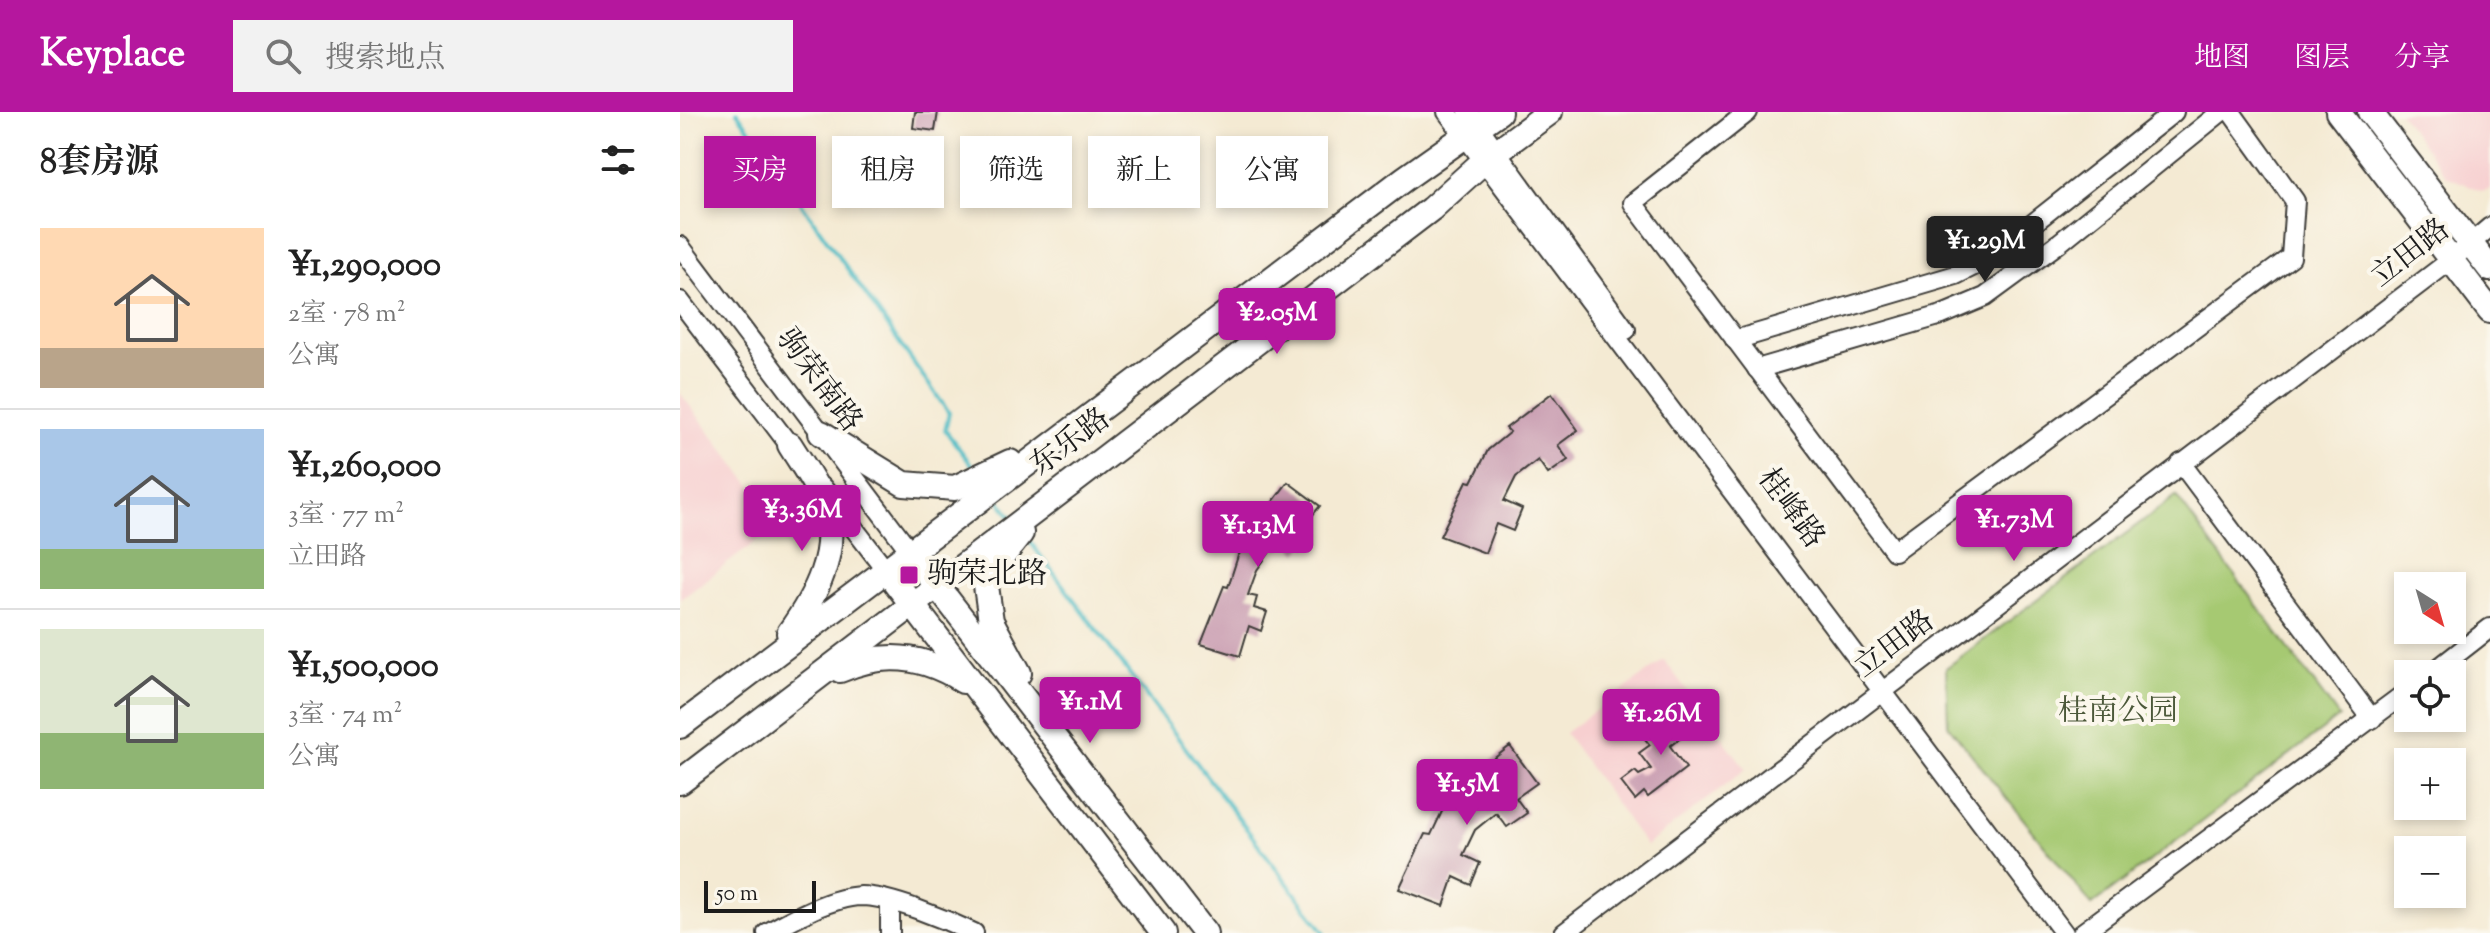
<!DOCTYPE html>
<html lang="zh">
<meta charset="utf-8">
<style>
:root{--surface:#fff;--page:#f2f2f2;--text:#222;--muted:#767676;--line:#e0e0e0;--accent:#b5179e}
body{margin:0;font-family:"Sorts Mill Goudy","Noto Serif SC",serif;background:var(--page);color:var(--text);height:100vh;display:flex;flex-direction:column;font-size:30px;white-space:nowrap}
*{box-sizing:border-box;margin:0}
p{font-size:26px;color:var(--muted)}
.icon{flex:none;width:44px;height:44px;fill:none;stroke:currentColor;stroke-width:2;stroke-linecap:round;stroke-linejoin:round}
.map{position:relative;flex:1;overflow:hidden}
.side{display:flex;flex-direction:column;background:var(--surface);width:680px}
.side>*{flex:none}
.hud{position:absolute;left:24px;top:24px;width:760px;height:72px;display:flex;gap:16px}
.needle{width:52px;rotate:143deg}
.fabs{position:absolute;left:1714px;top:460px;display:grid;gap:16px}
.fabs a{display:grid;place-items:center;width:72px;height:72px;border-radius:0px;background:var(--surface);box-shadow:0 4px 12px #0003;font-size:40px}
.scale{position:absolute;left:24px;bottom:20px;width:112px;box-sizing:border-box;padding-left:8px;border:4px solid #1c1c1c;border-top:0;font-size:22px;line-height:28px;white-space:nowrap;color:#1c1c1c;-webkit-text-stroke:6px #fbf7ec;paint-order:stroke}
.price{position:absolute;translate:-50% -68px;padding:0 18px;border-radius:8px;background:var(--accent);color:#fff;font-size:26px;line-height:52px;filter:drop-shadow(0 2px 4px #0008)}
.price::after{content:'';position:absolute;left:50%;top:48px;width:24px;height:18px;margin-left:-12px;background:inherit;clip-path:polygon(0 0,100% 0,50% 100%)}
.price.on{background:#222;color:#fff}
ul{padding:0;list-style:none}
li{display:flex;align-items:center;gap:24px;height:200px;padding:0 40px}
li+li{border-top:2px solid var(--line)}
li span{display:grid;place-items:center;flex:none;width:224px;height:160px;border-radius:0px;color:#555}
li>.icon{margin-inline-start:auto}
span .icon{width:96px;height:96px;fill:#fffc;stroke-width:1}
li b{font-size:34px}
h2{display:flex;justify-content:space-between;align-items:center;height:96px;padding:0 40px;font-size:34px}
.chip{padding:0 28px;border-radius:0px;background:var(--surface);box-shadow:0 4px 12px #0003;font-size:28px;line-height:72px}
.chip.on{background:var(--accent);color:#fff}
header{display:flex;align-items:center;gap:48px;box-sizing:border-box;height:112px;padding:0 40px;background:var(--accent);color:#fff}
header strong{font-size:38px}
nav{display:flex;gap:44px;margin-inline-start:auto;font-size:28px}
.search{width:560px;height:72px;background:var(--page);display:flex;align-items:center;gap:20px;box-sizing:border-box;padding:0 28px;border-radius:0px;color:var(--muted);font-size:30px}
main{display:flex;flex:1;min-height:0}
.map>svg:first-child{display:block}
</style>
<header>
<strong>Keyplace</strong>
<div class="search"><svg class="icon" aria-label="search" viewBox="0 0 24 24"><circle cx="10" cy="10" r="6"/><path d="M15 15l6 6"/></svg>搜索地点</div>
<nav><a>地图</a><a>图层</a><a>分享</a></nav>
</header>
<main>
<section class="side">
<h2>8套房源<svg class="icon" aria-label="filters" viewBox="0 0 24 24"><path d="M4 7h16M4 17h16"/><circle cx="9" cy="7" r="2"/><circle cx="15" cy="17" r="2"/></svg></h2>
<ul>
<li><span style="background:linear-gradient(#ffd9b3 75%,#b9a48a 0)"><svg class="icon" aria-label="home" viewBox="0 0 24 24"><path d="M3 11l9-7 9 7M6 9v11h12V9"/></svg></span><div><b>¥1,290,000</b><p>2室 · 78 m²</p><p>公寓</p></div></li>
<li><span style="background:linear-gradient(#a9c7e8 75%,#8fb573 0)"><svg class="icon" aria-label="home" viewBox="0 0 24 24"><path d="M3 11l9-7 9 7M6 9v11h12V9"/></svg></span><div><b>¥1,260,000</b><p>3室 · 77 m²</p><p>立田路</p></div></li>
<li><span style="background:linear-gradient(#dfe7d0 65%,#8fb573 0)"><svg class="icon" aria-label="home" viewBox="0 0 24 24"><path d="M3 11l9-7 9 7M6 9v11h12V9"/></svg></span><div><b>¥1,500,000</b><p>3室 · 74 m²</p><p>公寓</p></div></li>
</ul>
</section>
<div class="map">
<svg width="1810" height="821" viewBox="0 0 1810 821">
<rect width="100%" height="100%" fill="#fbf7ec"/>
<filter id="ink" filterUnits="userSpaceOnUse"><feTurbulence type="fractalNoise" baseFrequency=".0125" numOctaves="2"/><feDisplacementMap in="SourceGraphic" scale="16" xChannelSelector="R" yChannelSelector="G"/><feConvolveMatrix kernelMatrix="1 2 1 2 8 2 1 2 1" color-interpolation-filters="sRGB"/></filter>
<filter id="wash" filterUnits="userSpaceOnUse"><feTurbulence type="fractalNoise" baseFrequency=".006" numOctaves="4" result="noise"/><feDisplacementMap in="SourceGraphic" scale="32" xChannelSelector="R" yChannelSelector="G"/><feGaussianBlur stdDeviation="1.8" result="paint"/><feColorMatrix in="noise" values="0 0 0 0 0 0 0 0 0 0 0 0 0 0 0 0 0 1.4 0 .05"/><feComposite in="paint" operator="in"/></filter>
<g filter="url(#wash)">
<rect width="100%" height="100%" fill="#f4ead3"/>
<g fill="#f7cfd0">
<polygon points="1719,0 1810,0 1810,77 1802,79 1766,64"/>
<polygon points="0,281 100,411 0,488"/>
<polygon points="984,548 1066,657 966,734 885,621"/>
</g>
<polygon fill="#a6c972" stroke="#617247" stroke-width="2" points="1496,384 1659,605 1412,793 1268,613 1266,556"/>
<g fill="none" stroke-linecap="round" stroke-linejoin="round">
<g stroke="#4dbcc5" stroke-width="4">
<polyline points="57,0 269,301 265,318 294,356"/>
<polyline points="317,385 333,407"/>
<polyline points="348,427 645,821"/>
</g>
</g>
<g id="blocks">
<g fill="#c595ac">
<polygon points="235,0 258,0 255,19 233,16"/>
<polygon points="872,281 898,318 878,333 888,348 868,362 858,348 836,365 824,389 842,397 833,419 816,412 805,441 760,424 787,369 792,370 808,338 830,320 826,316"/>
<polygon points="608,370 640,394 623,415 632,423 618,441 606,430 600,438 594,434 577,458 568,483 577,485 574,496 587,500 581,519 569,514 560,544 521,532 544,474 548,475 558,444 576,418 574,415"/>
<polygon points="1007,596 1019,612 990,634 1006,656 968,685 964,680 955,688 941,670 955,659 959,663 971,657 959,641 970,633 965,627"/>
<polygon points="830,634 857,671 836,686 847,701 827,715 816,701 795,718 783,743 800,751 791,773 774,765 764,794 719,777 745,722 751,723 766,691 788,673 785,669"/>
</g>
</g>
</g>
<g filter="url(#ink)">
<use href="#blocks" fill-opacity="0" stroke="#3c3b37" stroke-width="2"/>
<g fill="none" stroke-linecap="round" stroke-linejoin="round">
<g stroke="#3c3b37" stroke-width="22">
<g id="minor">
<polyline points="767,0 1384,821"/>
<polyline points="788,0 946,218"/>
<polyline points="1068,0 953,91 1214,439 1611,145 1615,89 1551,0"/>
<polyline points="0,134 230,439"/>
<polyline points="0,189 117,343"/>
<polyline points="1055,228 1276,163 1308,147 1494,0"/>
<polyline points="1077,257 1262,203 1305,185 1379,131 1541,0"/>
<polyline points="1501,351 1692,607"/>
<polyline points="143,376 206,458"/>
<polyline points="1751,562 1810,516"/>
<polyline points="210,791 210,821"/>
<path d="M 87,821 C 112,807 151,785 181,784 C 210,784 267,808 294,821"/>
<polyline points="884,821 1771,148 1810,115"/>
<polyline points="1402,821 1728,579"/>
</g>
</g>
<g stroke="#3c3b37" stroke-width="28">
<g id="major">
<polyline points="1658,0 1810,199"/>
<polyline points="1690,0 1810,157"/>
<polyline points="141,321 224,372 275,376 330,350"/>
<polyline points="230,439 525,821"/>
<polyline points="206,458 483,821"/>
<path d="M 109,521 C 135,485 161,438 144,392 C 137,372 121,351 110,333"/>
<path d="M 160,558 C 203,539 244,543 283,569"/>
<polyline points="339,561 311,509 305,467 341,421"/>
<polyline points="0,614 724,67 819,0"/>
<polyline points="0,670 751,97 805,48 870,0"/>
</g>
</g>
<use href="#minor" stroke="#fff" stroke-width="18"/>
<use href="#major" stroke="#fff" stroke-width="24"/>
</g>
</g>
<rect fill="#b5179e" stroke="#fbf7ec" stroke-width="3" x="219" y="453" width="20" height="20" rx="4"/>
<g text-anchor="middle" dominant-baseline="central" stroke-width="8" stroke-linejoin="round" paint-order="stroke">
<g font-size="30" fill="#1c1c1c" stroke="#fbf7ec">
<text transform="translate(1731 142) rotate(-38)">立田路</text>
<text transform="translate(138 269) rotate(53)">驹荣南路</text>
<text transform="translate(391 331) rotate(-37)">东乐路</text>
<text transform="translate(1110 397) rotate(54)">桂峰路</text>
<text transform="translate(1215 533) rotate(-37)">立田路</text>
</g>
<g font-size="30" fill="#1c1c1c" stroke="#fbf7ec" text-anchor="start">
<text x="247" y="463">驹荣北路</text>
</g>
<g font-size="30" fill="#4c593a" stroke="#fbf7ec">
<text x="1438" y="600">桂南公园</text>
</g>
</g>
</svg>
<div class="fabs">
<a><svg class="needle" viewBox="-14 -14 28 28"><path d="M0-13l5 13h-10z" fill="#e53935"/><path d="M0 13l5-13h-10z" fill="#767676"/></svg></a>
<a><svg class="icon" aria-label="locate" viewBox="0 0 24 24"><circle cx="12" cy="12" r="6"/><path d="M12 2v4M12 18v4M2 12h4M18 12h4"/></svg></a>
<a>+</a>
<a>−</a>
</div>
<div class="scale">50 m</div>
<b class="price on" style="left:1305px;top:172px">¥1.29M</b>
<b class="price" style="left:597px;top:244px">¥2.05M</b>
<b class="price" style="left:122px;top:441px">¥3.36M</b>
<b class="price" style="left:1334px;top:451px">¥1.73M</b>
<b class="price" style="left:578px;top:457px">¥1.13M</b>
<b class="price" style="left:410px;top:633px">¥1.1M</b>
<b class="price" style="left:981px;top:645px">¥1.26M</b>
<b class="price" style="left:787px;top:715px">¥1.5M</b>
<div class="hud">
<a class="chip on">买房</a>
<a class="chip">租房</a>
<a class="chip">筛选</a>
<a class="chip">新上</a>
<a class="chip">公寓</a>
</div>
</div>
</main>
